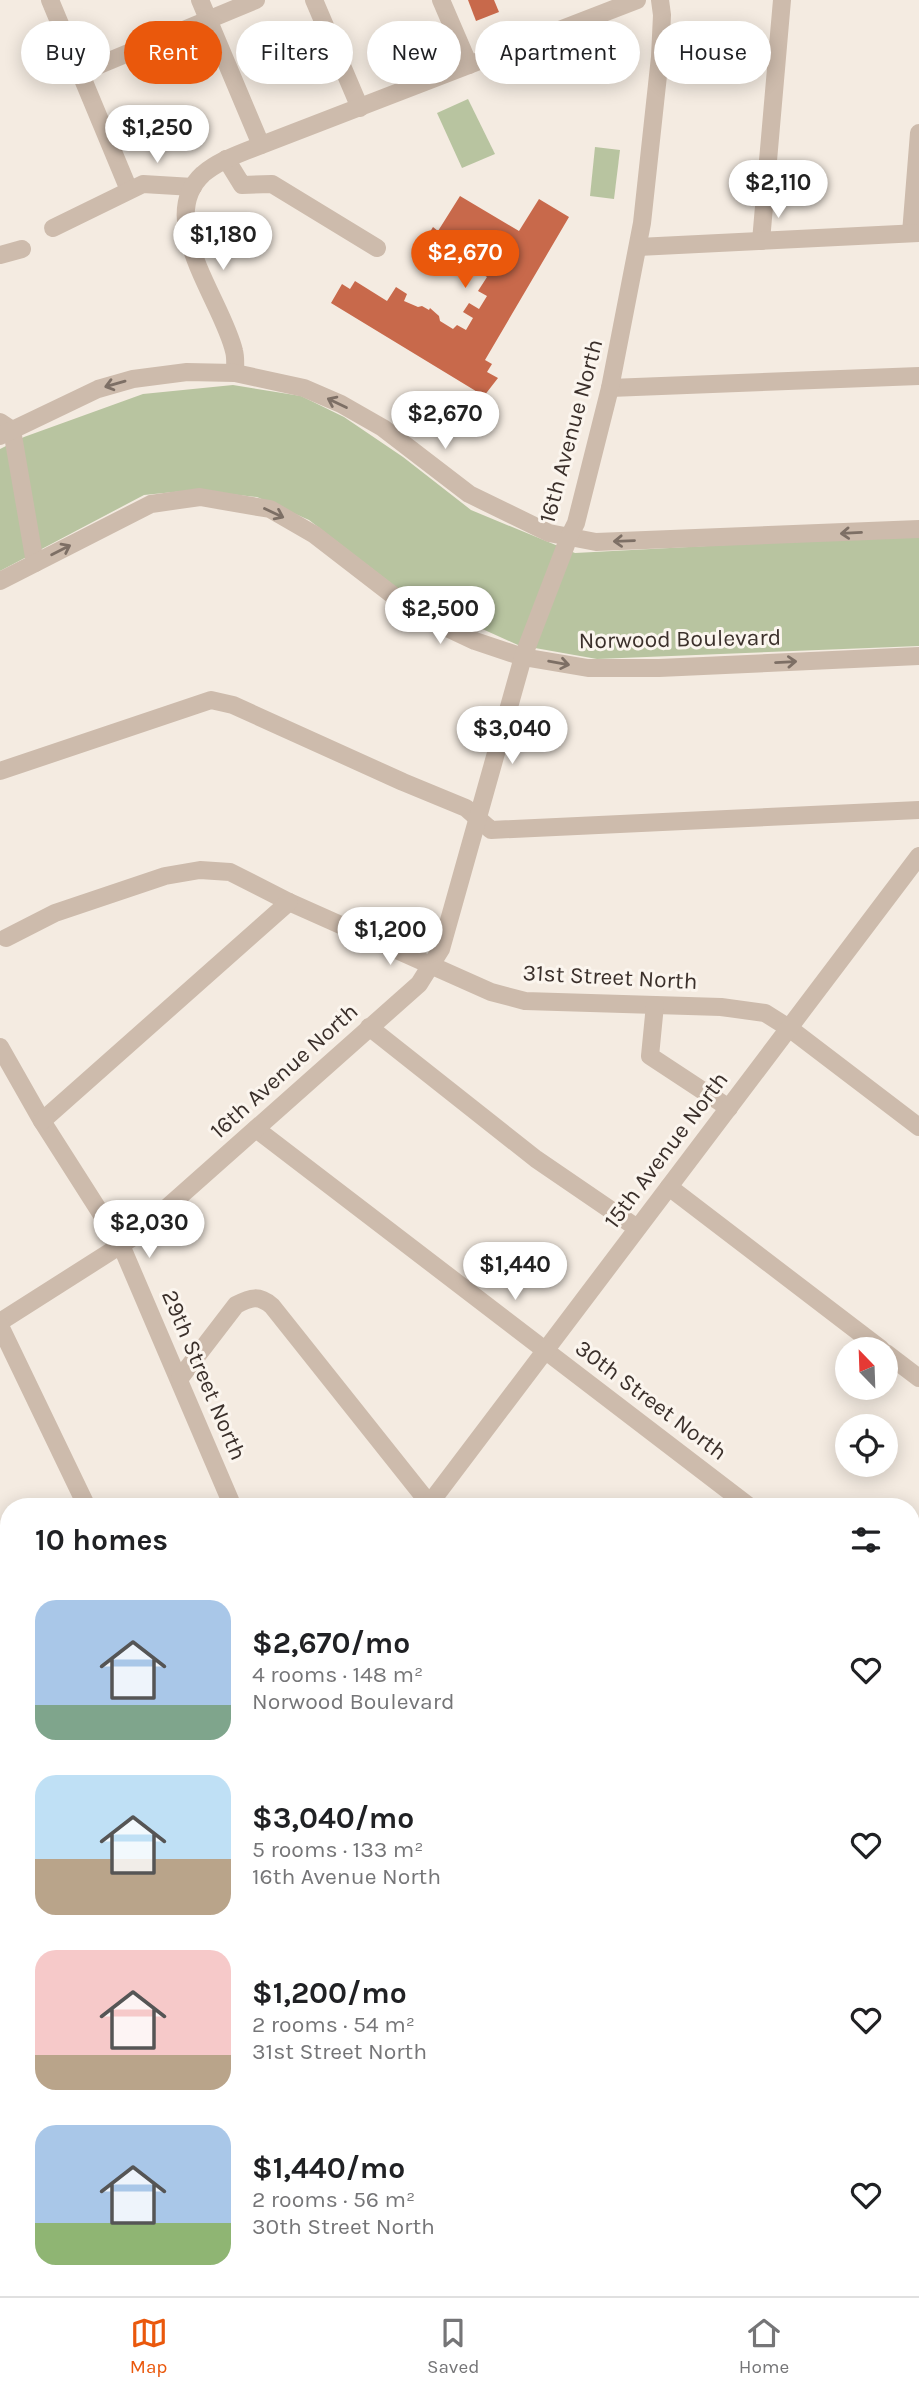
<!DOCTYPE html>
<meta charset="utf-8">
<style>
:root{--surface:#fff;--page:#f6f6f6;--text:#202124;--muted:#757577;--line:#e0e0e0;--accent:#ea580c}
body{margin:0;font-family:Karla,sans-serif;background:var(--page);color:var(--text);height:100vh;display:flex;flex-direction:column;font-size:26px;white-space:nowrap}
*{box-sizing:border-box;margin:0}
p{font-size:23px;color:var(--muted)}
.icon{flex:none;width:38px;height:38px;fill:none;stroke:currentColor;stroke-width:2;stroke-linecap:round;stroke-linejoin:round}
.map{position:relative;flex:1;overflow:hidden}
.sheet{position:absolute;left:0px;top:1498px;width:920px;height:798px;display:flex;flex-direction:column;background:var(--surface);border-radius:28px 28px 0 0;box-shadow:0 4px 18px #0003}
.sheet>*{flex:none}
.hud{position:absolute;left:21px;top:21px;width:878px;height:63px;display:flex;gap:14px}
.needle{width:46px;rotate:337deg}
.controls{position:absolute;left:835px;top:1337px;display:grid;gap:14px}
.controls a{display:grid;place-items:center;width:63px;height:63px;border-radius:50%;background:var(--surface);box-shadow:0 4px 18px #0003;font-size:35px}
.price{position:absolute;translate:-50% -60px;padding:0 16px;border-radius:24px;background:#fff;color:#222;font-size:23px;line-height:46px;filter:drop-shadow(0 2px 4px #0008)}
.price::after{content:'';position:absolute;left:50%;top:42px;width:21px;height:16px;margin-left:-10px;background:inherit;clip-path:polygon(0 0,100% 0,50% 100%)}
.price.active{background:var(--accent);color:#fff}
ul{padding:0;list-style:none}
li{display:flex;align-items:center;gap:21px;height:175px;padding:0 35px}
li span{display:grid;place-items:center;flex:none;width:196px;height:140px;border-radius:21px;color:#555}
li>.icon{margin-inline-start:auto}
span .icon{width:84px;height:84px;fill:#fffc;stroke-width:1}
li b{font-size:30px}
h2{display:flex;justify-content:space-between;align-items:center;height:84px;padding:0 35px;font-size:30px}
.chip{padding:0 24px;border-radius:32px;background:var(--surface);box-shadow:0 4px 18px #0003;font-size:24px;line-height:63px}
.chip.active{background:var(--accent);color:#fff}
.tab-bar{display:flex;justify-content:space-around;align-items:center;height:98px;border-top:2px solid var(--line);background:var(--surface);font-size:19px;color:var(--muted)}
.tab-bar a{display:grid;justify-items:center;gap:4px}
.tab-bar .active{color:var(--accent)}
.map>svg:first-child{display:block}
</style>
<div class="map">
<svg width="919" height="2296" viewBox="0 0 919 2296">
<rect width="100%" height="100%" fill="#f4ebe1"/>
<g fill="#b8c4a0">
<polygon points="468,99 495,154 462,168 437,113"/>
<polygon points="595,147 620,150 614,199 590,196"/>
<polygon points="233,385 301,396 344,417 403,457 471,510 575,553 919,535 919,646 597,659 518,645 405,594 309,520 257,497 194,490 144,495 0,571 0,449 24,437 143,394"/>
<polygon points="0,1703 9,1721 9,1985 0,1968"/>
<polygon points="9,2104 9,2287 426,2287 438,2296 11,2296 0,2275 0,2115"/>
</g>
<g fill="#c8694b">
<polygon points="468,0 494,0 499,12 476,21"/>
<polygon points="460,196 519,231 539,199 569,217 485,360 492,364 487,372 498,378 484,396 331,303 342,284 350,289 355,281 387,301 396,287 407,294 404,301 418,307 422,306 429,310 430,308 439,316 440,321 453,329 457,325 466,330 473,318 463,312 469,303 479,309 487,296 478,291 487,277 437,245 427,260 417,253 433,227 438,231"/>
<polygon points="919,2266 919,2296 904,2296 898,2291 901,2287 912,2287 912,2276"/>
<polygon points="549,2287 590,2287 584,2296 546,2296 550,2291"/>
<polygon points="605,2287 618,2289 623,2287 631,2293 629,2296 595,2296 600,2289 602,2291"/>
</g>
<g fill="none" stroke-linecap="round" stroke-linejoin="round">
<g stroke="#cdbbac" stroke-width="18">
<polyline points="50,0 129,190"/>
<polyline points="200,0 261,145"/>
<polyline points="314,0 360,108"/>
<polyline points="441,0 469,65"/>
<polyline points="80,73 256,0"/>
<polyline points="226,159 242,185 272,184 377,248"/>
<polyline points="53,228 143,184 193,187"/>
<polyline points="911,233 919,133"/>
<polyline points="761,241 782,0"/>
<polyline points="638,247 919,233"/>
<polyline points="0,255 22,249"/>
<path d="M 235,373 C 235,366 236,358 234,351 C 223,302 154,219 203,174 C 216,163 231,157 246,151 L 637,0"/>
<polyline points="610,388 919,376"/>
<polyline points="0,422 12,430 35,563"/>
<polyline points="0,436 98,389 133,379 187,372 235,373 304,388 341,404 383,428 469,494 549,533 596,542 919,529"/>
<polyline points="0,581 151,504 200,497 270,509 315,535 407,606 441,625 475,641 523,657 588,668 659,668 919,656"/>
<polyline points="0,771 211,700 233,705 403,782 466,808 491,830 919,810"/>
<polyline points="6,938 55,913 165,876 200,870 230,872 289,902 491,992 525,1001 721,1007 765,1013 789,1028 919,1127"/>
<polyline points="655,1005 650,1056 729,1108"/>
<polyline points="369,1027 536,1159 637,1228"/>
<polyline points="0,1047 42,1121 121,1245 233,1507"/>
<polyline points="42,1121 289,902"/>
<polyline points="256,1129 750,1507"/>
<polyline points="669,1187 881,1349"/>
<polyline points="0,1322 135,1236 419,984 441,949 523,657 569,537 576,523 610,388 642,223 660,57 662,15 660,0"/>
<polyline points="0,1326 87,1507"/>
<polyline points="886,1353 919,1378"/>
<path d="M 180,1378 L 236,1305 C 251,1297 259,1295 272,1306 L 432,1507"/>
<polyline points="427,1507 919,856"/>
<polyline points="912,1631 919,1636"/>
<polyline points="0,1687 9,1704"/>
<polyline points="912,1886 919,1892"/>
<polyline points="0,1968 9,1985"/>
<polyline points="0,2071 9,2059"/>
<polyline points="912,2090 919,2081"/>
<polyline points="912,2137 919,2142"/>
<polyline points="442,2287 454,2296"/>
<polyline points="778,2287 789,2296"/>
<polyline points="754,2296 761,2287"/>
</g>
</g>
<defs><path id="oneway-shaft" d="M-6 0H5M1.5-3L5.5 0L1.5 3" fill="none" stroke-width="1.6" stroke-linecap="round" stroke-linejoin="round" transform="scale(1.75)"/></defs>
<g stroke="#7d6f65">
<use href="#oneway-shaft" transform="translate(115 384) rotate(164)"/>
<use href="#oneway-shaft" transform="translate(337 403) rotate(-154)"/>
<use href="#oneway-shaft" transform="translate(274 513) rotate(25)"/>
<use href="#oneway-shaft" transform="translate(851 533) rotate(177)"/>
<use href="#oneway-shaft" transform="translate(624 541) rotate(178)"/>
<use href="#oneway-shaft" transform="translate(61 550) rotate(-27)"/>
<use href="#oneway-shaft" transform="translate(786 662) rotate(-3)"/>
<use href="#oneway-shaft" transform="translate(559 663) rotate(10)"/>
</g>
<g text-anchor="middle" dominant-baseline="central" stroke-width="6" stroke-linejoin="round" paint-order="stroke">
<g font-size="23" fill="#3b302b" stroke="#fbf5ee">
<text transform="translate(571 431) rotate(-75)">16th Avenue North</text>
<text transform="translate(680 639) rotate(-1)">Norwood Boulevard</text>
<text transform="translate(610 977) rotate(3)">31st Street North</text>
<text transform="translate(284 1071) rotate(-42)">16th Avenue North</text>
<text transform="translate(666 1150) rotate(-53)">15th Avenue North</text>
<text transform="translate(204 1375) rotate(67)">29th Street North</text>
<text transform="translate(651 1400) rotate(37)">30th Street North</text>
</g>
</g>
</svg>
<div class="controls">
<a><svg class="needle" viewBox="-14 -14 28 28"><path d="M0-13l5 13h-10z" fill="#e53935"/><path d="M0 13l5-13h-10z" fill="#757577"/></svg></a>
<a><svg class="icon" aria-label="locate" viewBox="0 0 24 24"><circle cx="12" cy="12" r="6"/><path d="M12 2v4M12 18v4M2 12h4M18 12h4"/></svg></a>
</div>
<b class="price" style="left:157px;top:165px">$1,250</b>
<b class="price" style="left:778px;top:220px">$2,110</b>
<b class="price" style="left:223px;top:272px">$1,180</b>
<b class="price active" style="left:465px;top:290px">$2,670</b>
<b class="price" style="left:445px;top:451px">$2,670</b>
<b class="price" style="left:440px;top:646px">$2,500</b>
<b class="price" style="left:512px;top:766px">$3,040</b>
<b class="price" style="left:390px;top:967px">$1,200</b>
<b class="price" style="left:149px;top:1260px">$2,030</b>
<b class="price" style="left:515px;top:1302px">$1,440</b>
<div class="hud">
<a class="chip">Buy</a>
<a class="chip active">Rent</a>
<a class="chip">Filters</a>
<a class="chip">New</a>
<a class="chip">Apartment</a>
<a class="chip">House</a>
</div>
<section class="sheet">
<h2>10 homes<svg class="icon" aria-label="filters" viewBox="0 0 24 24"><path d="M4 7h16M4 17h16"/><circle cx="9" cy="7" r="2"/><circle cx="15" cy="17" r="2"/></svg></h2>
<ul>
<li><span style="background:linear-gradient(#a9c7e8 75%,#7fa58c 0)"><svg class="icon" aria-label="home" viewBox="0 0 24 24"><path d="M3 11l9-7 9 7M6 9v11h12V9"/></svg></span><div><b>$2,670/mo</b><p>4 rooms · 148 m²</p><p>Norwood Boulevard</p></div><svg class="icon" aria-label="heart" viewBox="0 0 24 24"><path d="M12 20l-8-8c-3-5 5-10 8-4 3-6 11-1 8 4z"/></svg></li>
<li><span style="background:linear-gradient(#bfe0f5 60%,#b9a48a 0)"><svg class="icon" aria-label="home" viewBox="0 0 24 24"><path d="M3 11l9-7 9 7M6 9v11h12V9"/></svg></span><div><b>$3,040/mo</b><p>5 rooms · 133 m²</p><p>16th Avenue North</p></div><svg class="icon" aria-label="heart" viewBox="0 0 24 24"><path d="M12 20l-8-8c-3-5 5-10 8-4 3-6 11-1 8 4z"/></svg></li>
<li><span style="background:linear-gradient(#f6c9c9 75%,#b9a48a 0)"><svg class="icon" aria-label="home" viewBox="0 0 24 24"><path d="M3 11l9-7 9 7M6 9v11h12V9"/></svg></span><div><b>$1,200/mo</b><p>2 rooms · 54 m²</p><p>31st Street North</p></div><svg class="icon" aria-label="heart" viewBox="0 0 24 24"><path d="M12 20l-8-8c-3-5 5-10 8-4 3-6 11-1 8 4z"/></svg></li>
<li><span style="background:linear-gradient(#a9c7e8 70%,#8fb573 0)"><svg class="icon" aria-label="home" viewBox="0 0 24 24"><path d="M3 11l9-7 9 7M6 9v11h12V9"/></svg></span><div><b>$1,440/mo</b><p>2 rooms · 56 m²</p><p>30th Street North</p></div><svg class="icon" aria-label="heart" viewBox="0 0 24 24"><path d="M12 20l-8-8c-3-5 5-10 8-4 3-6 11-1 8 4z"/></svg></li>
</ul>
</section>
</div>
<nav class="tab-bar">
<a class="active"><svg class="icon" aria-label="map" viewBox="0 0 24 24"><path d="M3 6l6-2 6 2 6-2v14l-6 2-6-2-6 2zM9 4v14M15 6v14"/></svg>Map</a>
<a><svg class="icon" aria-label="saved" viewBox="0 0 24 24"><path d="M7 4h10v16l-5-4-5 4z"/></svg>Saved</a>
<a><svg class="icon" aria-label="home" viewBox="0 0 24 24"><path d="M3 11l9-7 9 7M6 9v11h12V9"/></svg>Home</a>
</nav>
